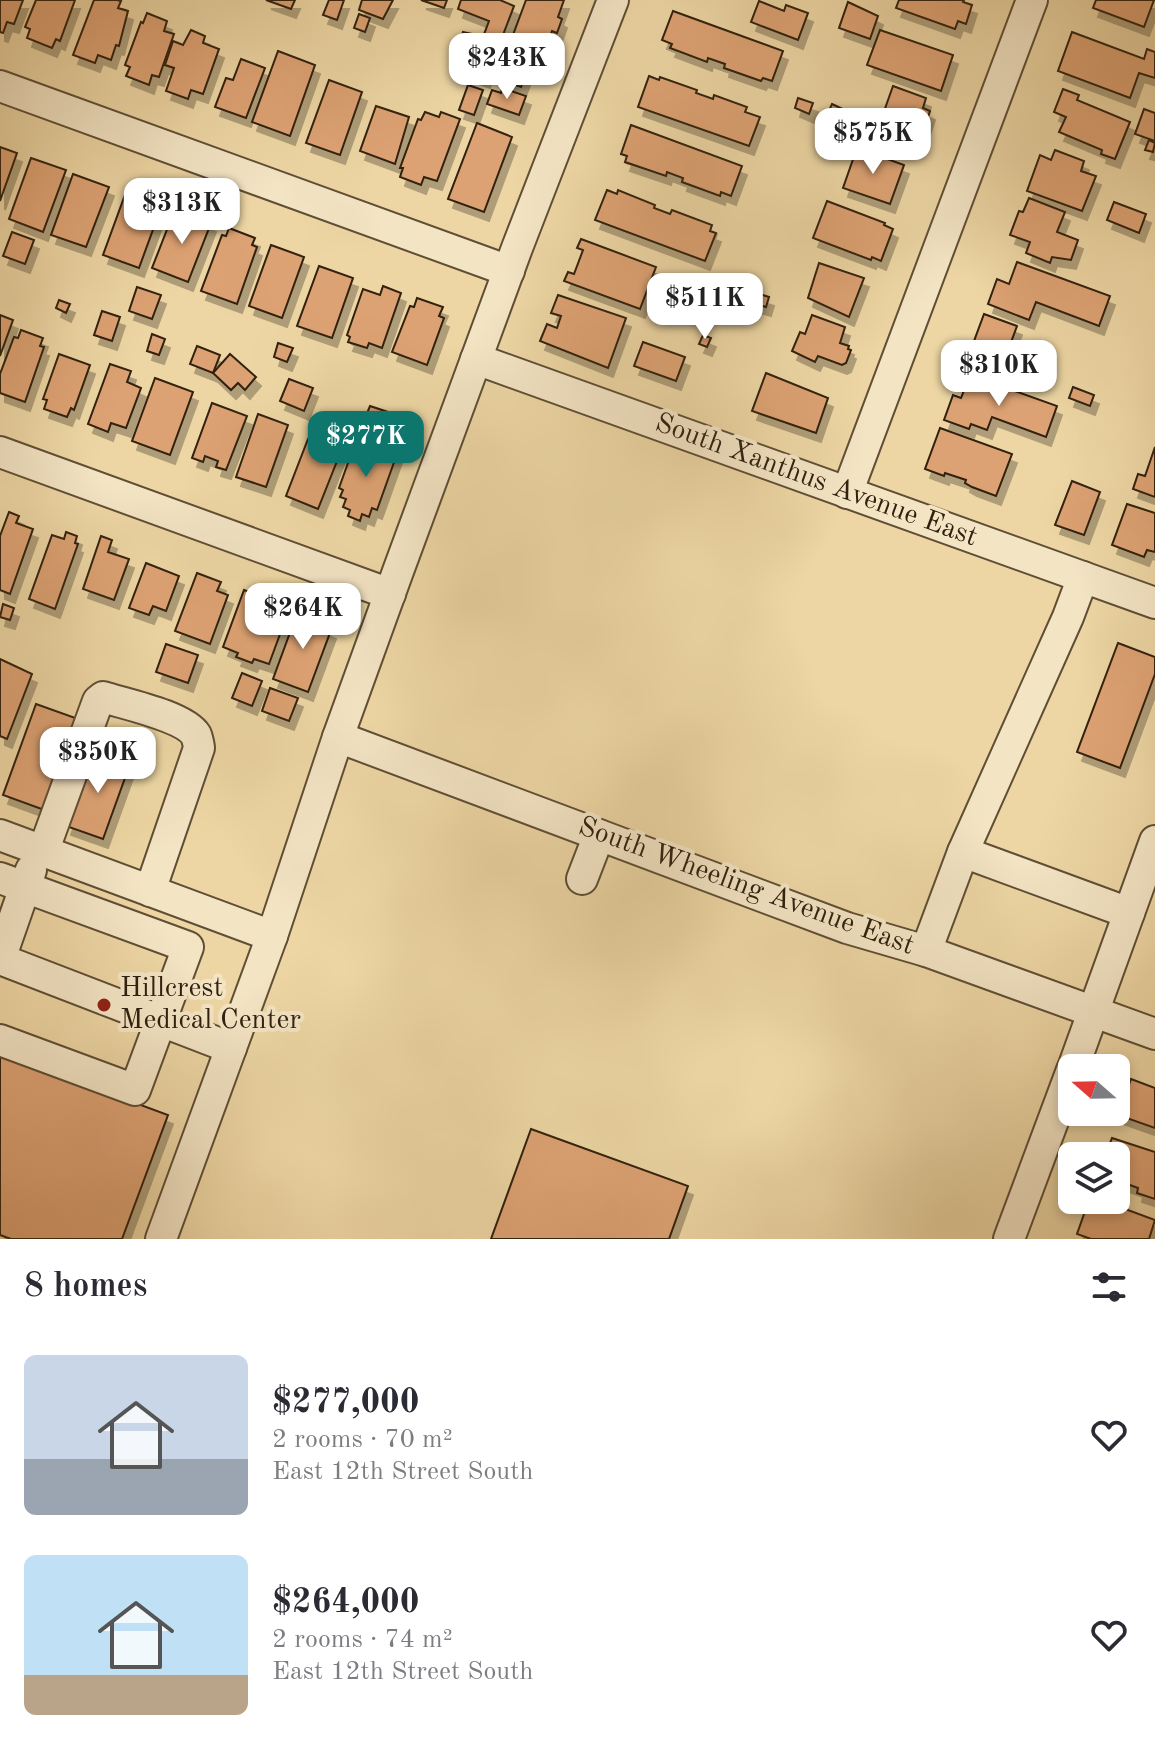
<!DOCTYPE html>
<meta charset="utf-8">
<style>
:root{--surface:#fff;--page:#f7f7f7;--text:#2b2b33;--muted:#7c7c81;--accent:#0f766e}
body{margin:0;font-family:"Old Standard TT",serif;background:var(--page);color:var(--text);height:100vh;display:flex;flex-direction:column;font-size:30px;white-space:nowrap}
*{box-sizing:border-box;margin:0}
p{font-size:26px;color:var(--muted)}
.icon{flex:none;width:44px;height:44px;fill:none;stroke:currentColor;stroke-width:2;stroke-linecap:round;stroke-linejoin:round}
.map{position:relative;height:1239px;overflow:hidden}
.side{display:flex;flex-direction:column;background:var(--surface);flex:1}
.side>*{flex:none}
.needle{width:52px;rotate:290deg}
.fabs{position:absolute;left:1058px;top:1054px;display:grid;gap:16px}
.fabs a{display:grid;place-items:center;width:72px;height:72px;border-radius:12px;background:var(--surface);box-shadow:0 4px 12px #0003;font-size:40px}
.price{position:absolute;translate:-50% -68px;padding:0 18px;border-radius:16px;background:#fff;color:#222;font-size:26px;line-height:52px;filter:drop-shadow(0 2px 4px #0008)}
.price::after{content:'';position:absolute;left:50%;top:48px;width:24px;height:18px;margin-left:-12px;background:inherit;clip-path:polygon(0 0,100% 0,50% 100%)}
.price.current{background:var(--accent);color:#fff}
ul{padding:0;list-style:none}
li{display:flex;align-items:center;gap:24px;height:200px;padding:0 24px}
li span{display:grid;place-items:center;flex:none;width:224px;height:160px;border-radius:12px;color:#555}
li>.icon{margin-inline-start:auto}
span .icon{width:96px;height:96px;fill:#fffc;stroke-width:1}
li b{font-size:34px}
h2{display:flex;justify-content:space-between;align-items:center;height:96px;padding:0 24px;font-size:34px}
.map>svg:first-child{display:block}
</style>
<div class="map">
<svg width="1155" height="1239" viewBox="0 0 1155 1239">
<defs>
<filter id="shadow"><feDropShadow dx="5" dy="9" stdDeviation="0" flood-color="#0004"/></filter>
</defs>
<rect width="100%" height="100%" fill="#edd6a4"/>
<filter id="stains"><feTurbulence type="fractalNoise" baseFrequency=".0025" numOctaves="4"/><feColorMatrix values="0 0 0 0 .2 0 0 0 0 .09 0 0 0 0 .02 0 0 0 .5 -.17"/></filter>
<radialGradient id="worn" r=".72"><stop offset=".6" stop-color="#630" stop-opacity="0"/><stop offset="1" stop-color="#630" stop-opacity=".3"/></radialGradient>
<g fill="#dda273" stroke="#302010" stroke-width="2" filter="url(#shadow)">
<polygon points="0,0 23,0 14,24 7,22 3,33 0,32"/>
<polygon points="36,0 75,0 60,41 56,39 52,48 27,38 30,29 25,27"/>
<polygon points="94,0 117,0 121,1 118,8 128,11 119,46 116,45 111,60 98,55 95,63 73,55"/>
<polygon points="266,0 295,0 291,9"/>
<polygon points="329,0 344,0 337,20 323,15"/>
<polygon points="362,0 393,0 383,19 359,10"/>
<polygon points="421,0 447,0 444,8"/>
<polygon points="461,0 500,0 514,6 492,64 475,58 489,21 458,9"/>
<polygon points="526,0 564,0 558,17 562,19 557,33 552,31 544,56 510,43"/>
<polygon points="899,0 964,0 963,2 972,5 966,24 958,21 955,29 896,8"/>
<polygon points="1096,0 1154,0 1144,27 1093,8"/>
<polygon points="759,1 784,11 786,5 808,13 798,40 751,22"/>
<polygon points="848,2 878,16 870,39 839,28"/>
<polygon points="673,11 783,51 772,81 763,78 761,81 724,68 725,64 708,58 707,62 670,48 672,44 662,40"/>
<polygon points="147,13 167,21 164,31 174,34 159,77 152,75 149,85 126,76 130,67 125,65 141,22 143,23"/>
<polygon points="359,14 370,18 365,32 354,28"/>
<polygon points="191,30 205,36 203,43 219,49 203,94 191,90 188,99 166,91 174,68 165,65 173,41 183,45"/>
<polygon points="880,30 953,55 941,91 867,65"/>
<polygon points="463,32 472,34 469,44 460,41"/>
<polygon points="1072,32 1144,59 1147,49 1155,52 1155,78 1139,73 1130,98 1058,71"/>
<polygon points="278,51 315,65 290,136 252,122"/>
<polygon points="506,54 530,63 521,87 497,78"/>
<polygon points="241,59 265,68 246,118 215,107 226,78 233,80"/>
<polygon points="480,61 490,65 485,79 474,75"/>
<polygon points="649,76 659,80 660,77 697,90 696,93 713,99 714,95 747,107 745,112 760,117 749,146 638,107"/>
<polygon points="329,80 362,92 340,155 306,143"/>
<polygon points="468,85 483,90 474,115 459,110"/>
<polygon points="893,86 926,98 923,108 930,111 925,126 918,124 914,134 907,131 903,144 876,134"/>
<polygon points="502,88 526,96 519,115 487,104 492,90 501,93"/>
<polygon points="1063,89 1079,95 1077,100 1130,122 1115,159 1101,154 1102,150 1059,132 1066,117 1054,112"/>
<polygon points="798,98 813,103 809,114 795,108"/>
<polygon points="832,104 847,111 841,124 826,117"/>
<polygon points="376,106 409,117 395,164 360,151"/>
<polygon points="1144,109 1155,113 1155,141 1135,134"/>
<polygon points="425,112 439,117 441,112 460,119 437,181 424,177 421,185 400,177 403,168 400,168 418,119 421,120"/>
<polygon points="477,123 512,137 484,212 448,199"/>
<polygon points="631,125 742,166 731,196 721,192 720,196 682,182 683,178 667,172 666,176 625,162 627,156 621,154"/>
<polygon points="1149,140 1155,143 1153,152 1145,150"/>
<polygon points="0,147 17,153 0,201"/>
<polygon points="857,148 904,165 890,204 843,188"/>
<polygon points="1055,150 1084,161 1081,171 1096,176 1082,211 1027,191 1040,155 1051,160"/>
<polygon points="31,158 66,170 43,232 9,219"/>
<polygon points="73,174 109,187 86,247 51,235"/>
<polygon points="607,190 617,194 618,190 655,205 654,208 670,214 672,210 712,225 710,231 716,233 705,261 595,220"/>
<polygon points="126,192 162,205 139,268 103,255"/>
<polygon points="1029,198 1065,212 1057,232 1078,240 1071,260 1052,257 1050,263 1026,253 1030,242 1010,235 1019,211 1023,212"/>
<polygon points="827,201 885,223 884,225 893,229 881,261 872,257 871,260 813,238"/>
<polygon points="1114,202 1146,214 1139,233 1107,220"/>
<polygon points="175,209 211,223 188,282 152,268"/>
<polygon points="229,228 255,238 252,245 257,247 237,304 201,291 222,235 226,236"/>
<polygon points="12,232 34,240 25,264 3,256"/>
<polygon points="581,239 656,267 640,309 564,281 568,272 574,274 583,250 577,248"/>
<polygon points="271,245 304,257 282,318 249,306"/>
<polygon points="1017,262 1110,296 1099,326 1036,302 1029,320 988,304 997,279 1009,284"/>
<polygon points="819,263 864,278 849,317 808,298"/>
<polygon points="319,266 353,278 332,338 297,326"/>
<polygon points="383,286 401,293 382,348 369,343 367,348 348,342 350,337 347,335 363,289 380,295"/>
<polygon points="737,286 755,293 749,308 732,302"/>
<polygon points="137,287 161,295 152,319 129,311"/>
<polygon points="756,293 769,297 766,307 752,303"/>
<polygon points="558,295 626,318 608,368 540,341 547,324 557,328 561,316 551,313"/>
<polygon points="417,298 443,307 439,316 444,318 427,365 392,352 410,306 414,307"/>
<polygon points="59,300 70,304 66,313 56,308"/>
<polygon points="102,311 120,317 112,341 94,335"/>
<polygon points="984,314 1017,326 1010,345 1029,352 1020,375 1003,368 1000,375 972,365 976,354 970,352"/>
<polygon points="0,315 13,320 0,356"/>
<polygon points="812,315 845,327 840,343 849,346 848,349 851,350 846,363 842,365 818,356 815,362 792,351 800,332 805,334"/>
<polygon points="21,330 43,338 40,346 44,347 25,402 0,393 0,374 14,337 18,338"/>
<polygon points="152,334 165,339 159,355 147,351"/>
<polygon points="703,335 711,338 707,347 699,344"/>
<polygon points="643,342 685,357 676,381 634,366"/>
<polygon points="278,343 293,348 287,362 274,357"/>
<polygon points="197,346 220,355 213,373 190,364"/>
<polygon points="59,354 90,365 74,410 71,408 67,417 44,409 47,400 43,399"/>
<polygon points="230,354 256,377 245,390 238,383 231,390 213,373"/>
<polygon points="110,364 131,371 127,382 141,388 126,428 111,423 108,432 88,424"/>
<polygon points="766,373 828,398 816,433 752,411"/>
<polygon points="970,375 1057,406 1046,437 992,417 987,430 971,424 969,429 944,420 953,395 961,398"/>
<polygon points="155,378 193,392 170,455 132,441"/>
<polygon points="289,379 313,388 304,411 280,401"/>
<polygon points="1073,387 1094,395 1090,406 1069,398"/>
<polygon points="212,403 247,416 226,470 216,467 218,461 205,456 203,462 192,458"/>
<polygon points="370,406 394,414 388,431 363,423"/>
<polygon points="258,414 288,425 266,487 236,477"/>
<polygon points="940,428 1012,454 996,496 972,487 965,483 966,480 945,473 944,476 925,469"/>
<polygon points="308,439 341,451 318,509 286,496"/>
<polygon points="360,442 397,454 377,510 372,508 369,517 362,514 360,521 348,516 350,510 343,507 346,499 340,497 343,490 339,488 353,449 357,450"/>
<polygon points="1155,447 1155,497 1133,489 1138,474 1145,476"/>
<polygon points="1072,481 1100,492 1084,535 1055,525"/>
<polygon points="1127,504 1155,513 1155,552 1147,550 1144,557 1112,545"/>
<polygon points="9,512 19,516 16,523 33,529 10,594 0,590 0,536"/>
<polygon points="66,532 77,536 75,543 78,544 55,609 29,599 52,535 64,539"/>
<polygon points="101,536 112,540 108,552 129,559 114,600 83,589"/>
<polygon points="146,563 179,576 166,611 153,606 149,615 129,608"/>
<polygon points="197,573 221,582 217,591 228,595 210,644 175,631"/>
<polygon points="244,590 258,595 255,603 274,610 276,603 290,607 269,664 254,659 252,663 236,657 238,653 223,647"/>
<polygon points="3,604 14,608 10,620 0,617"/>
<polygon points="299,608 323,617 319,625 331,630 308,692 273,679"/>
<polygon points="1118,643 1155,657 1155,674 1120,768 1077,752"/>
<polygon points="166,644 198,655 188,683 156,672"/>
<polygon points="0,659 32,674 7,739 0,736"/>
<polygon points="242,673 262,681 252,706 232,698"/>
<polygon points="270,688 298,698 289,721 262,711"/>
<polygon points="36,704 81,720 47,811 3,795"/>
<polygon points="93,751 130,764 103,839 66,826"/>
<polygon points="0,1053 168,1115 122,1239 11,1239 0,1235"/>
<polygon points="1131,1079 1155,1088 1155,1128 1118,1115"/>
<polygon points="531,1129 688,1186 669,1239 491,1239"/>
<polygon points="1112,1138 1155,1152 1155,1199 1137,1193 1138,1188 1116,1180 1116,1156 1105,1156"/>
<polygon points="1089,1200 1101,1200 1155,1220 1149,1239 1091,1239 1077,1234"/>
</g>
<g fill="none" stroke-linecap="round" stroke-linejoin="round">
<g stroke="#5f4e35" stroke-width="34">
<g id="minor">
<polyline points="0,86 509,271"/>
<polyline points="476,359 1155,603"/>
<polyline points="0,452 390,594"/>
<polyline points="847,493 1032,0"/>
<polyline points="338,737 847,928 926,951 1155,1034"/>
<polyline points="0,835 272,936"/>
<path d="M 43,852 L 98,701 L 103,697 C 125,704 184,716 196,735 C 197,737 199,746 199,748 L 150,891"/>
<polyline points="963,852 1068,617 1083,577"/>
<polyline points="0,878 188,947 135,1090 0,1040"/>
<polyline points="582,879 599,835"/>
<polyline points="926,951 963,852 1129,913"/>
<polyline points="0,959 231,1048"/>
<polyline points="0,959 31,870"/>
<polyline points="1073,1068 1155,841"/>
<polyline points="161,1239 272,936 338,737 397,574 517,248 613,0"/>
<polyline points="1009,1239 1072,1070"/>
</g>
</g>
<use href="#minor" stroke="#f3e4c4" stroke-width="30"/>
</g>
<circle fill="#8f2418" stroke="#f3e4c4" stroke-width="3" cx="104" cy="1005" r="8"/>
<g text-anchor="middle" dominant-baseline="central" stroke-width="8" stroke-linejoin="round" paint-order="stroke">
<g font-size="28" fill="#302010" stroke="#f3e4c4">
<text transform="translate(816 481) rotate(20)">South Xanthus Avenue East</text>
<text transform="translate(746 887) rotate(20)">South Wheeling Avenue East</text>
</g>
<g font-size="28" fill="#302010" stroke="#f3e4c4" text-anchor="start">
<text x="120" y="989">Hillcrest<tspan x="120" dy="32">Medical Center</tspan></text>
</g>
</g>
<rect width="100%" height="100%" filter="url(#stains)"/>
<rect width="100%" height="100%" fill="url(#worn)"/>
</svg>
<div class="fabs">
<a><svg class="needle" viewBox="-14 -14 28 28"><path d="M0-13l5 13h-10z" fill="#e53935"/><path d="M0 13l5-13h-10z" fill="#7c7c81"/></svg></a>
<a><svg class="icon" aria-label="layers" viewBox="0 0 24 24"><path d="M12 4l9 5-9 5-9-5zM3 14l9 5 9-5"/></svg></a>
</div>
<b class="price" style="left:507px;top:101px">$243K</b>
<b class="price" style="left:873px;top:176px">$575K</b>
<b class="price" style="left:182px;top:246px">$313K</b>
<b class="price" style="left:705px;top:341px">$511K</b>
<b class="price" style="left:999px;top:408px">$310K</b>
<b class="price current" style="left:366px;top:479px">$277K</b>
<b class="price" style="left:303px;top:651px">$264K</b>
<b class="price" style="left:98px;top:795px">$350K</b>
</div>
<section class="side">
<h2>8 homes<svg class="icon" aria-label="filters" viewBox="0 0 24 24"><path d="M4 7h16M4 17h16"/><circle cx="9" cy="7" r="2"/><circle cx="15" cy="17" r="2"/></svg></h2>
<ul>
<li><span style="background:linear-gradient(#c9d6e8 65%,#9aa5b1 0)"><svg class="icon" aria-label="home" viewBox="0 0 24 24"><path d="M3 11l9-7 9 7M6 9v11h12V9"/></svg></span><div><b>$277,000</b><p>2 rooms · 70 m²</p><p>East 12th Street South</p></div><svg class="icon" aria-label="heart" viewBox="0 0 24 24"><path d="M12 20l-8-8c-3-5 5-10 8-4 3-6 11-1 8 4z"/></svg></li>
<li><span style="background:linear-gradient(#bfe0f5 75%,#b9a48a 0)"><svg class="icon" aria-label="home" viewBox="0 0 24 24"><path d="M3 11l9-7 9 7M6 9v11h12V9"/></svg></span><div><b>$264,000</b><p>2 rooms · 74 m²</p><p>East 12th Street South</p></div><svg class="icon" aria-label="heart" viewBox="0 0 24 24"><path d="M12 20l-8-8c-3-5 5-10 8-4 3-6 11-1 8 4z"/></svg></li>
</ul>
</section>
